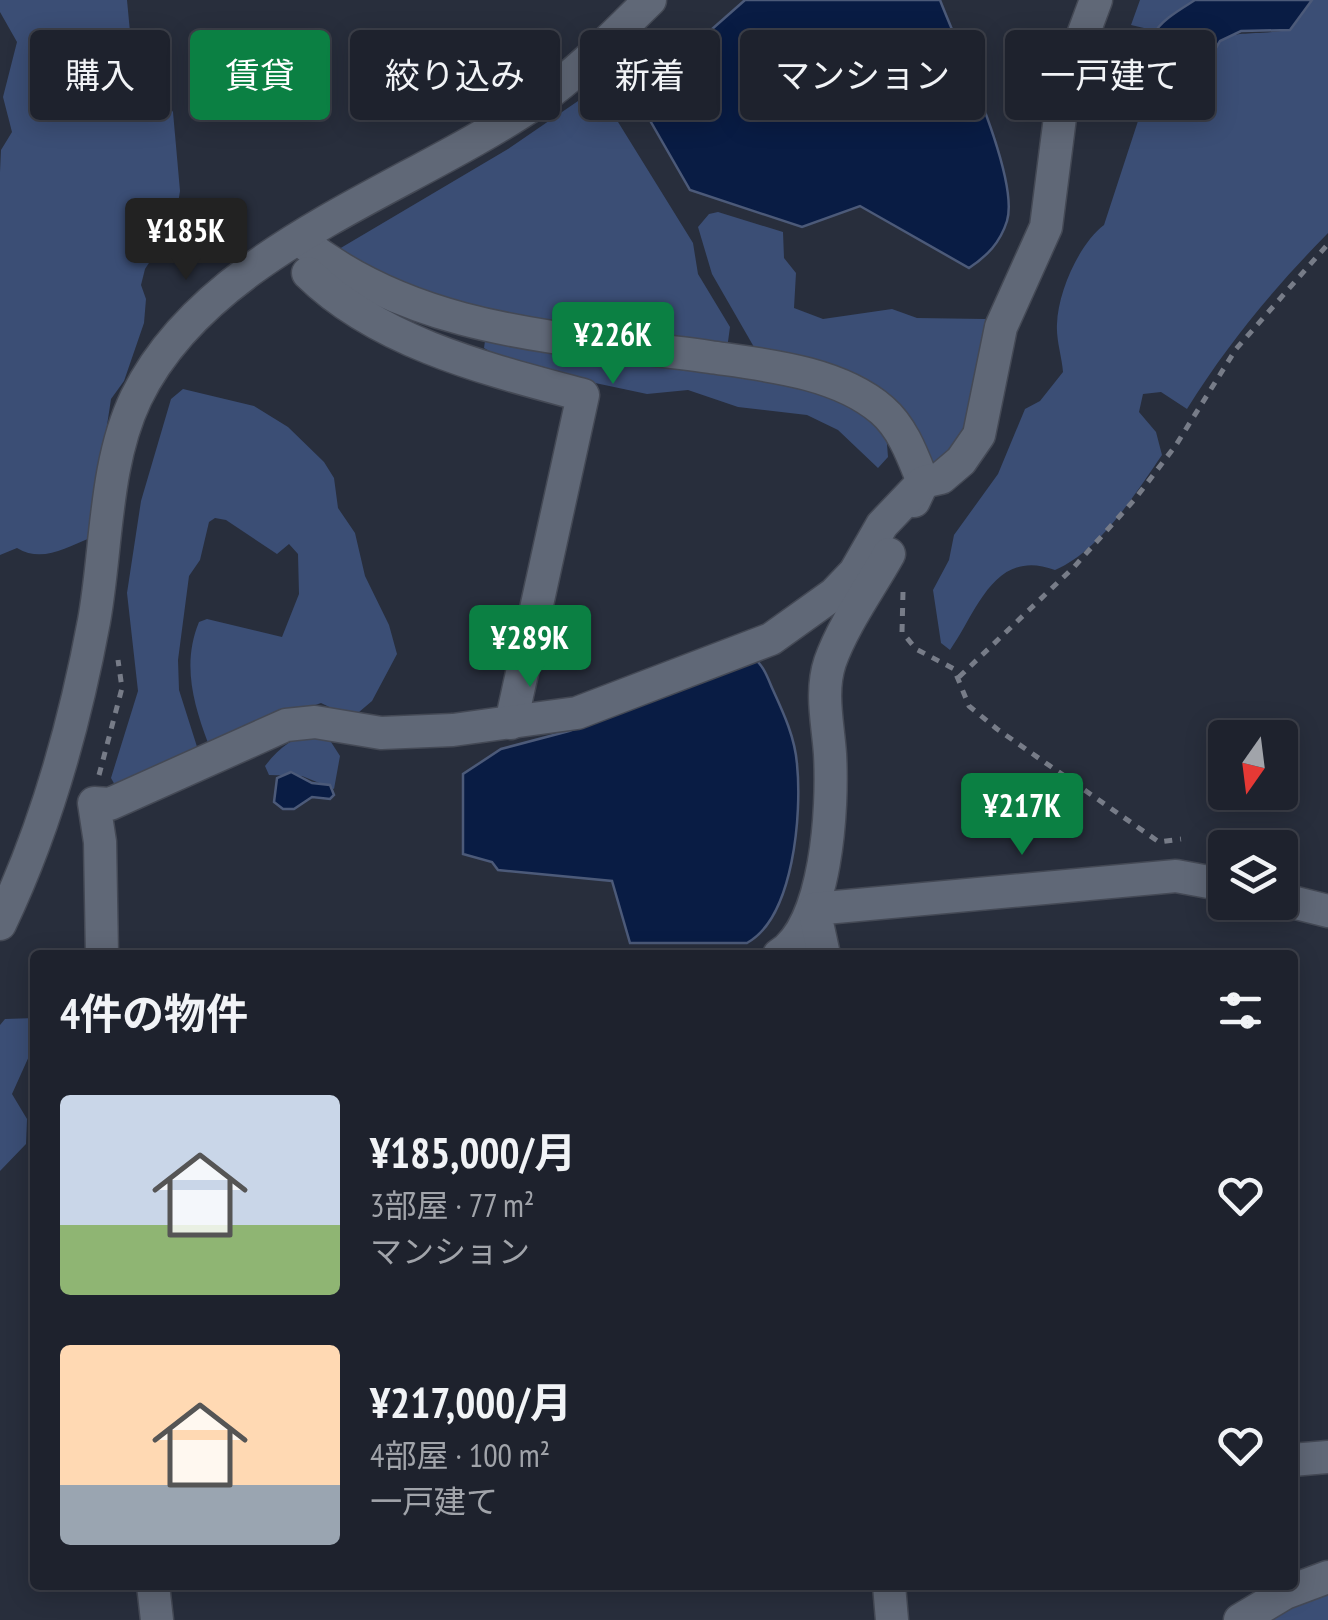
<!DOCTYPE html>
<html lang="ja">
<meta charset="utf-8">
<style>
:root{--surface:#1e222d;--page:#2b2f39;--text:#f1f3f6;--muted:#a1a4aa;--line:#3c3f49;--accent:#0b8043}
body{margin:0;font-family:"PT Sans Narrow","Noto Sans JP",sans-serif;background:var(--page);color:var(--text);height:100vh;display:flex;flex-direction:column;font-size:38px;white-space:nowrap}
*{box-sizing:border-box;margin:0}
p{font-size:32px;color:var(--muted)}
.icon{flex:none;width:55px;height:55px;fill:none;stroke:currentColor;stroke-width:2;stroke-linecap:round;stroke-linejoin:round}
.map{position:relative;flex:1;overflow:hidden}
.details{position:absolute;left:30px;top:950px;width:1268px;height:640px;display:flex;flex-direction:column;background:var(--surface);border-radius:10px;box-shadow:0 5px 25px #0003,0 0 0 2px var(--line)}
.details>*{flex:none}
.top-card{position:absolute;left:30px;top:30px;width:1270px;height:90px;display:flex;gap:20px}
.needle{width:65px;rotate:194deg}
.fabs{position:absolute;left:1208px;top:720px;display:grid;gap:20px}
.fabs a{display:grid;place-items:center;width:90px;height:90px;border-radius:10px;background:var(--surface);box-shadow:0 5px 25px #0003,0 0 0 2px var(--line);font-size:50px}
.price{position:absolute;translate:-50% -85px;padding:0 22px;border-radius:10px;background:var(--accent);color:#fff;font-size:32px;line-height:65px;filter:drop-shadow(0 2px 5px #0008)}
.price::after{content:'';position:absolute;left:50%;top:60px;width:30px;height:22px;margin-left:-15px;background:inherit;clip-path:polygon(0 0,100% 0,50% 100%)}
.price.selected{background:#222;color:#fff}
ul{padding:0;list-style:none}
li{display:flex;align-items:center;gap:30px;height:250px;padding:0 30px}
li span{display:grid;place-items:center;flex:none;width:280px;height:200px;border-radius:10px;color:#555}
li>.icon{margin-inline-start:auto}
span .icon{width:120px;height:120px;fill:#fffc;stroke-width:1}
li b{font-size:42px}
h2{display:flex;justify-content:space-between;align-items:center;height:120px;padding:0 30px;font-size:42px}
.pill{padding:0 35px;border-radius:10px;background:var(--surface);box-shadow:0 5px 25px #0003,0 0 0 2px var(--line);font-size:35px;line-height:90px}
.pill.selected{background:var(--accent);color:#fff}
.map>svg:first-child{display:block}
</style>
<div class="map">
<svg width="1328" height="1620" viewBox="0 0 1328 1620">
<rect width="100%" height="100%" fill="#282e3c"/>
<g fill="#3b4e75">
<path d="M 0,0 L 127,0 L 130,32 L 142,67 L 173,112 L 180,191 L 175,223 L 145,269 L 141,285 L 146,299 L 144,323 L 124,381 L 111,399 L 90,538 C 65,548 42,563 17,548 L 0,555 L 0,172 L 1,150 L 12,132 L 3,97 L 17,42 L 0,12 Z"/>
<path d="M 1140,0 L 1195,0 L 1154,32 L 1150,42 L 1193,91 C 1226,18 1221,40 1290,30 L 1312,0 L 1328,0 L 1328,233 C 1274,288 1228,343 1187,409 L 1161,392 L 1143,394 L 1139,412 L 1156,432 L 1162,455 C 1135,494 1100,551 1055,570 C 994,547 977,612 950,650 L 941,643 L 933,590 L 949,560 L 954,535 L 998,474 L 1025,409 L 1040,401 L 1063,372 C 1062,357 1056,340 1057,324 C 1058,292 1079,244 1104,225 L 1138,121 L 1130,78 L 1144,28 L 1131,25 Z"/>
<polygon points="597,88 693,243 698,274 730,327 727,349 434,308 339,249 508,149"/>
<polygon points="718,212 783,232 784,258 796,273 794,308 823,319 892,309 917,318 985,319 992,327 982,400 941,465 925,459 902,419 762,361 712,274 698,227 709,214"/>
<polygon points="486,334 827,389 886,431 888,457 878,468 838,430 807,415 738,407 688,390 647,394 515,366 484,348"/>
<path d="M 183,389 L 254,406 L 288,427 L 324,462 L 334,478 L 338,508 L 355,533 L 365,576 L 389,625 L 397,654 L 372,701 L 352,718 L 321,703 L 208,743 C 193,703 182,663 199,622 L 207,619 L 282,637 L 299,594 L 298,554 L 289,544 L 277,554 L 226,520 L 215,518 L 209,522 L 200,560 L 189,576 L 178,660 L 179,690 L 199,753 L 116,787 L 111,778 L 138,691 L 127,593 L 141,501 L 171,399 Z"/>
<path d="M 316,732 L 331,742 L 340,756 L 334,789 L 302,776 L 269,775 L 265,766 C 278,749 295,735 316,732 Z"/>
<polygon points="35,1018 35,1052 30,1054 12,1094 27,1119 26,1144 0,1171 0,1025 5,1019"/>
<polygon points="1328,1587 1328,1620 1257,1620"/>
</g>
<g fill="#091c44" stroke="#4c5a79" stroke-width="2.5">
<path d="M 745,0 L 940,0 C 958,47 1020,178 1007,221 C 1000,243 987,256 969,268 L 860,206 L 802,227 L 690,190 L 636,96 Z"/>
<path d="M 1195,0 L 1312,0 L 1290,30 L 1241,31 L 1220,41 L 1184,103 L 1162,110 C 1147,99 1144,52 1153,35 C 1161,20 1181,9 1195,0 Z"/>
<path d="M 753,658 C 764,665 768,679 773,690 C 784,714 795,738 797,764 C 802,813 794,917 747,943 L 630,943 L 612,881 L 498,870 L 492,862 L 463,854 L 463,774 L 501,749 L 569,731 Z"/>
<polygon points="291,772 312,783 330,785 334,795 330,799 312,797 294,809 283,809 274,802 277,778"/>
</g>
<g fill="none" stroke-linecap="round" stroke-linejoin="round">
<g stroke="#444955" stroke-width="35">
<g id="minor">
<path d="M 300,240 C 419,335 564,337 710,357 C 766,365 838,372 882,410 C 903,428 913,457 923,482 L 914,501"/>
<path d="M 308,273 C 379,343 490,370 583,395 L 511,723"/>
<polyline points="1280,899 1328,911"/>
<path d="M 0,924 C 45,830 75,723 94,621 C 107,549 104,465 136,398 C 207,251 409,190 538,101 C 579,72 614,35 650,0"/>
<polyline points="102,955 100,842 94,803 110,804 286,725 315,722 381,733 453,730 577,713 771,639 834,594 855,572 882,525 923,482 941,478 961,461 979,435 1001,327 1046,227 1064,86 1096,0"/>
<path d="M 779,955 C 827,926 833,808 830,754 C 828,724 820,692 830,662 C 843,625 870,588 889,554"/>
<polyline points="824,955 814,909 1176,876 1225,885"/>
<polyline points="1292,1460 1328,1457"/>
<polyline points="153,1585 157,1620"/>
<polyline points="889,1585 892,1620"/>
<polyline points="1240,1620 1285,1593 1328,1577"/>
</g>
</g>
<g stroke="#777c88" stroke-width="5" stroke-dasharray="8 8" stroke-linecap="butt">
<polyline points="903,592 902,632 916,649 954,669 969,706 997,729 1159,842 1181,839"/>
<polyline points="959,677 1074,567 1135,499 1176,445 1236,349 1328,244"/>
<polyline points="99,775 122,688 118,660"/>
</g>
<use href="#minor" stroke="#606877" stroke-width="32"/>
</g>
</svg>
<div class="fabs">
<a><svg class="needle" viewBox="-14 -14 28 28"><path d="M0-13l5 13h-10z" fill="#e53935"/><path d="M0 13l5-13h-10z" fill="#a1a4aa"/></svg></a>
<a><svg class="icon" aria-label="layers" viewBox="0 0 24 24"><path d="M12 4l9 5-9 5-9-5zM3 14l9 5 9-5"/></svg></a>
</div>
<b class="price selected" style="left:186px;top:283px">¥185K</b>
<b class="price" style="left:613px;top:387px">¥226K</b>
<b class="price" style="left:530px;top:690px">¥289K</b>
<b class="price" style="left:1022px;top:858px">¥217K</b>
<div class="top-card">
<a class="pill">購入</a>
<a class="pill selected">賃貸</a>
<a class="pill">絞り込み</a>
<a class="pill">新着</a>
<a class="pill">マンション</a>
<a class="pill">一戸建て</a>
</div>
<section class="details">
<h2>4件の物件<svg class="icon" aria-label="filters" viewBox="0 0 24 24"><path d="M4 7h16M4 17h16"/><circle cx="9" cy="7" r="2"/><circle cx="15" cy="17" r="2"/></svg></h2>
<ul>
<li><span style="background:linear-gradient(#c9d6e8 65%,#8fb573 0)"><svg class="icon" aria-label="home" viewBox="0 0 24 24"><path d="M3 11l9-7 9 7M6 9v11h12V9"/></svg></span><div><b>¥185,000/月</b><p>3部屋 · 77 m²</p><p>マンション</p></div><svg class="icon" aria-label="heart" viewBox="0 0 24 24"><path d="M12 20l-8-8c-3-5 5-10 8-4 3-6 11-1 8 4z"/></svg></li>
<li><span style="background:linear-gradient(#ffd9b3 70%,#9aa5b1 0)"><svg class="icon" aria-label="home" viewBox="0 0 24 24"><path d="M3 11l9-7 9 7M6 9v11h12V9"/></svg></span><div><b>¥217,000/月</b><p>4部屋 · 100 m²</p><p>一戸建て</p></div><svg class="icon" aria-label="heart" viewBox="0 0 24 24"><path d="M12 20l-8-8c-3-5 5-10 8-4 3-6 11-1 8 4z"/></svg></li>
</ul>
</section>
</div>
